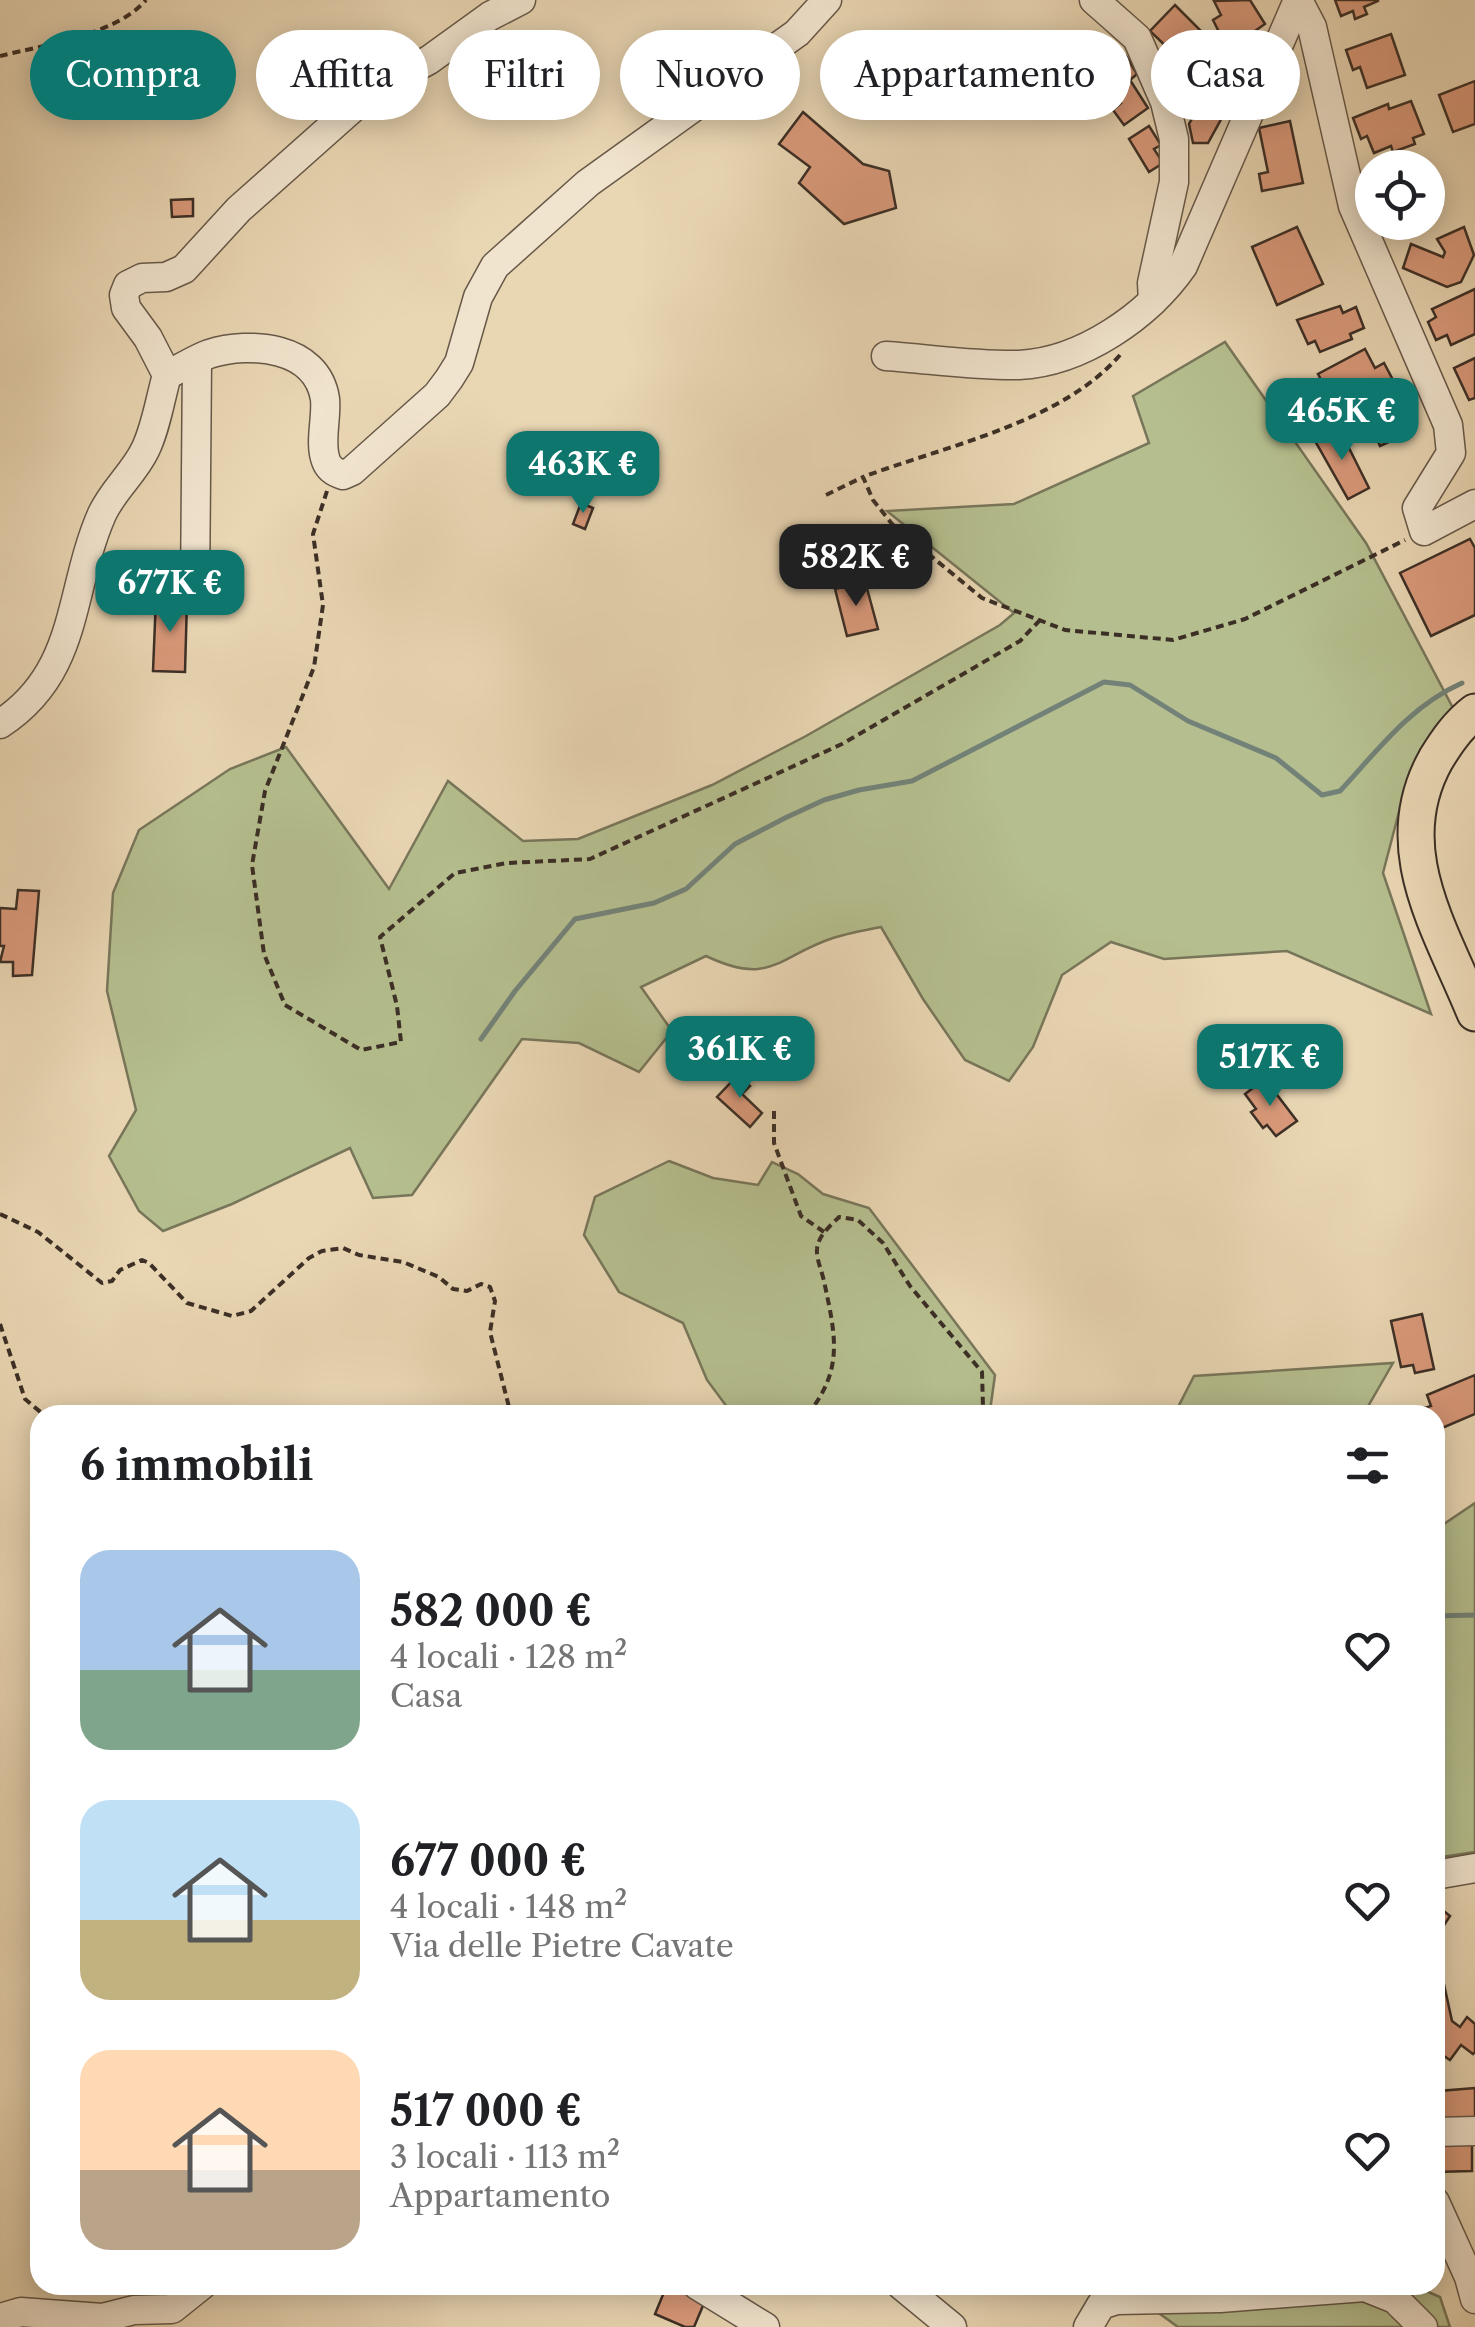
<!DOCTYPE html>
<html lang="it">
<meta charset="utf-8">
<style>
:root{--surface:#fff;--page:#f2f2f2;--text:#202124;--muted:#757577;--accent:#0f766e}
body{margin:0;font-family:"Libre Caslon Text",serif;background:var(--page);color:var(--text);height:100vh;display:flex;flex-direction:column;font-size:38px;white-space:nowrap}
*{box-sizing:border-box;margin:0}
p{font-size:32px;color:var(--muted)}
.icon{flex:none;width:55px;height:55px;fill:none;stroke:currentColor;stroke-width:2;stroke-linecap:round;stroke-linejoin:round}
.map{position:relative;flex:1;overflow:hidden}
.side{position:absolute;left:30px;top:1405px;width:1415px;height:890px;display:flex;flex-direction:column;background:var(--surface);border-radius:30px;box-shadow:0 5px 25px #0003}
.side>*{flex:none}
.top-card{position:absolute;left:30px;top:30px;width:1415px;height:90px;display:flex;gap:20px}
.buttons{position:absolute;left:1355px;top:150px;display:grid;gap:20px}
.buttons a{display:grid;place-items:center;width:90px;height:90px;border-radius:50%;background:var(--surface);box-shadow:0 5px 25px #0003;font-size:50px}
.price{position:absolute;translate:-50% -85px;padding:0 22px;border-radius:20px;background:var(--accent);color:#fff;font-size:32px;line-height:65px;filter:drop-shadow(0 2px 5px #0008)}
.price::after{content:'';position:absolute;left:50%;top:60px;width:30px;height:22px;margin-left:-15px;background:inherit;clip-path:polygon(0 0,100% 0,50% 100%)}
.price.active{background:#222;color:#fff}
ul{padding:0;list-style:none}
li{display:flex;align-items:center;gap:30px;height:250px;padding:0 50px}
li span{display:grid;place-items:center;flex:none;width:280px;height:200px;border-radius:30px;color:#555}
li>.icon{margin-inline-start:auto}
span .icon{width:120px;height:120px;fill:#fffc;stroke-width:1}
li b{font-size:42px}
h2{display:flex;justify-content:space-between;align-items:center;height:120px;padding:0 50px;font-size:42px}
.chip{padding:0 35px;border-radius:45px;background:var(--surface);box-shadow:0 5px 25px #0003;font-size:35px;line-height:90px}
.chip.active{background:var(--accent);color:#fff}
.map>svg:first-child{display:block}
</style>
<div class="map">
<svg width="1475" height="2327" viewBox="0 0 1475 2327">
<rect width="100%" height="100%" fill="#e9d6b3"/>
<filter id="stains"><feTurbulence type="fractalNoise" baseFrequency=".002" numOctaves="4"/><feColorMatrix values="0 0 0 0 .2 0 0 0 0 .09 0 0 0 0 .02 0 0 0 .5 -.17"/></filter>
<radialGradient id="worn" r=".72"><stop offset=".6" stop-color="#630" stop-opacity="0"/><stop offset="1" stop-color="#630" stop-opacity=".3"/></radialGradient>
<g fill="#b5be8e" stroke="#78765a" stroke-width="2.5">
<path d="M 1225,342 L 1366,543 L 1454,710 L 1405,789 L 1383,873 L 1431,1014 L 1287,951 L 1164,959 L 1111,942 L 1062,975 L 1033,1047 L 1009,1081 L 965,1060 L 923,999 L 881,927 C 865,930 849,933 833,938 C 778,956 771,987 706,956 L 641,987 L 672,1031 L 639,1072 L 579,1043 L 522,1039 L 412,1195 L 373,1198 L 350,1148 L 232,1204 L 163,1231 L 139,1211 L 109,1156 L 136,1110 L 107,991 L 113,893 L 139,830 L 230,769 L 286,747 L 389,889 L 448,781 L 523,841 L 578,839 L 712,785 L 806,736 L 1000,625 L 1014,613 L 887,511 L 1014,504 L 1149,443 L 1133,396 Z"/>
<polygon points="669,1161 713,1178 758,1185 772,1162 798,1174 823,1194 869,1208 995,1375 990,1411 987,1415 733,1415 707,1380 683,1323 619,1292 584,1235 595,1197"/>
<polygon points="1393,1363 1363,1415 1174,1415 1194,1376"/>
<polygon points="1475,1503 1475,1852 1435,1858 1435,1530"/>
<polygon points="1120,2285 1412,2285 1440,2297 1450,2327 1178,2327"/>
</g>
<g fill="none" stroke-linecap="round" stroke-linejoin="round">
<g stroke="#738278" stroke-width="5">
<path d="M 481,1039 L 515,991 L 575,919 L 654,903 L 686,889 L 735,844 L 785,818 L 824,800 L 859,790 L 912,781 L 1104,682 L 1130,685 L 1188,721 L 1276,758 L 1322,795 L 1340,791 C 1378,750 1410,706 1462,683"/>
<polyline points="1435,1616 1475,1615"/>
</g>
</g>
<g fill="#d9997a" stroke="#3c2f26" stroke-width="2.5">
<polygon points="1250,0 1265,24 1252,33 1254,39 1245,44 1248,49 1233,60 1213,20 1221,15 1214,1"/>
<polygon points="1335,0 1378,0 1378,1 1364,7 1367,14 1355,19 1353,11 1341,16"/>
<polygon points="1175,5 1201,31 1176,56 1150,31"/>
<polygon points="1391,34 1405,75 1367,88 1360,67 1353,70 1346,50"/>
<polygon points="1126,56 1137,74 1130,80 1148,108 1124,125 1113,110 1121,103 1112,90 1114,63"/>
<polygon points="1211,61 1235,94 1208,143 1193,143 1189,124 1194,115 1176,90"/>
<polygon points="1475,81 1475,124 1453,132 1439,95"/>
<polygon points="1411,101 1424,134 1413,138 1415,144 1393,152 1391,146 1374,153 1367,136 1361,139 1353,118 1388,104 1389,109"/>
<polygon points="803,112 863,164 889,171 896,208 844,224 799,183 810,167 779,144"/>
<polygon points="1290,121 1303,183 1262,191 1259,174 1268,172 1259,128"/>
<polygon points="1149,126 1161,145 1154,149 1163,163 1149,172 1129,139"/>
<polygon points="193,199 193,216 172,217 171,200"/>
<polygon points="1297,227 1323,284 1277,305 1252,247"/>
<polygon points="1464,227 1474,255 1461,282 1447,287 1403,268 1411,244 1443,257 1445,252 1437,239"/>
<polygon points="1475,289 1475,334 1451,345 1447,335 1436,340 1428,322 1436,317 1432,309"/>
<polygon points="1340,306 1343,313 1356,307 1364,328 1350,334 1352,339 1320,352 1315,341 1308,344 1297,320"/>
<polygon points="1365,349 1375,368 1384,363 1393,380 1337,409 1318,374"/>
<polygon points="1475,358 1475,398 1469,400 1454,368"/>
<polygon points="1399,397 1415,430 1380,446 1365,412"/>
<polygon points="1339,428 1369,488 1348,499 1314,439"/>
<polygon points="581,503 593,508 585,529 573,524"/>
<polygon points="1470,539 1475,548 1475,615 1431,636 1400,573"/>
<polygon points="865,581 878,629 847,636 835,589"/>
<polygon points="156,598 187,600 185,672 153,671"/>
<polygon points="18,890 39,891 32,975 13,976 13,962 0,962 4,946 0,946 0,908 16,909"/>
<polygon points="738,1075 750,1086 742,1094 762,1113 750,1127 717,1097"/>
<polygon points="1265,1079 1297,1121 1276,1136 1267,1125 1263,1128 1251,1112 1256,1109 1245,1094"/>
<polygon points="1422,1314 1434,1369 1415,1373 1413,1365 1401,1367 1391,1321"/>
<polygon points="1475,1375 1475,1414 1435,1431 1435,1415 1423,1415 1421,1409 1431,1406 1427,1395"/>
<polygon points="1435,1904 1450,1916 1435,1939"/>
<polygon points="1435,1943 1452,2021 1460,2027 1467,2017 1475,2024 1475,2052 1473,2054 1461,2045 1450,2060 1435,2050"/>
<polygon points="1475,2088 1475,2125 1443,2128 1439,2091"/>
<polygon points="1472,2138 1472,2171 1435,2172 1435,2139"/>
<polygon points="667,2285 705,2301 694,2327 685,2327 655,2314"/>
</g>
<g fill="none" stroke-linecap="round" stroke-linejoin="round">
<g stroke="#675949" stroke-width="31">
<g id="minor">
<polyline points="1094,0 1137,38 1165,102 1174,139 1174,182 1152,283 1153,301"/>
<polyline points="1298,0 1312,27 1353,206 1448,425 1451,453 1417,508 1424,531 1475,504"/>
<path d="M 886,356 C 930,359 976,366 1019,365 C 1082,362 1148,316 1183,266 L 1298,0"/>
<path d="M 167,375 C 180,369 195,359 209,354 C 250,341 317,346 325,399 C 327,418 319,443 326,461 C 329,469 336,473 343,475 L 352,471 L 437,395 L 449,379 L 459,363 L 478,297 L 495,266 L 588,183 L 797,33 L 827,0"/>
<polyline points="195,590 197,361"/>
<path d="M 0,724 C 80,672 68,591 102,514 C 113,490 134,473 145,450 C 156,428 160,399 167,375 L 148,338 L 126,308 L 124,295 L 128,285 L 142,278 L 166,277 L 184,269 L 239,209 L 373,90 L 429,60 L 490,16 L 521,0"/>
<polyline points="1435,1875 1475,1868"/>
<polyline points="1435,2132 1475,2131"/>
<polyline points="1435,2202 1469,2277 1475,2299"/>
<polyline points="697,2285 765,2327"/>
<polyline points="901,2285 952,2327"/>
<polyline points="0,2318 21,2312 102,2318 134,2310 172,2309 202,2285"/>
<polyline points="1088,2327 1101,2305 1117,2300 1220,2298 1365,2287 1395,2299 1423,2327"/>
</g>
</g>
<g stroke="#3c2f26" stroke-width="39">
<path id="major" d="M 1475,712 C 1458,725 1447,741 1436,759 C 1386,848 1441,929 1475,1013"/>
</g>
<g stroke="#3c2f26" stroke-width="4" stroke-dasharray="8 5" stroke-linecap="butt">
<path d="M 0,56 C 44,45 116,35 146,0"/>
<path d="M 1120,355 C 1061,423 945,446 863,477 L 873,500 L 892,524 L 982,598 L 1065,630 L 1173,640 L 1245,619 L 1405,540"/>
<polyline points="327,491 313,534 323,605 314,667 265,791 252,865 264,954 285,1005 361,1050 401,1042 397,1006 380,937 455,873 507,863 590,859 842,744 1020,641 1040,620"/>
<polyline points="826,495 863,477"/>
<polyline points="774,1111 774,1143 801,1216 824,1232"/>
<polyline points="0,1214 38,1232 102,1283 112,1281 120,1270 142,1260 149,1263 187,1303 232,1316 251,1311 309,1258 322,1251 343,1248 359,1255 403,1262 439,1277 453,1289 467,1291 481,1284 490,1287 495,1301 490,1332 511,1415"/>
<polyline points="0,1324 25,1399 44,1415"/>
<path d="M 807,1415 C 845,1369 835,1334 824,1281 C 822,1272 816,1258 817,1249 C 818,1236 830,1226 839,1217 L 858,1220 L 883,1243 L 910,1286 L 982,1372 L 983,1407 L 975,1415"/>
</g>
<use href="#minor" stroke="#f1e4ce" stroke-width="28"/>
<use href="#major" stroke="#e9d6b3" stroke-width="35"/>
</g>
<rect width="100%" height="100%" filter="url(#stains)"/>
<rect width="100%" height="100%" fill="url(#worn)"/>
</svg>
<div class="buttons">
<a><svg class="icon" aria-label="locate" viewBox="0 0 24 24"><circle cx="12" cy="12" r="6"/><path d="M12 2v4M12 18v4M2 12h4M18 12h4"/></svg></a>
</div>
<b class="price" style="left:1342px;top:463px">465K €</b>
<b class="price" style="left:583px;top:516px">463K €</b>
<b class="price active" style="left:856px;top:609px">582K €</b>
<b class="price" style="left:170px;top:635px">677K €</b>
<b class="price" style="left:740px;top:1101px">361K €</b>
<b class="price" style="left:1270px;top:1109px">517K €</b>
<div class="top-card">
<a class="chip active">Compra</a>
<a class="chip">Affitta</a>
<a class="chip">Filtri</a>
<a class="chip">Nuovo</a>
<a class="chip">Appartamento</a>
<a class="chip">Casa</a>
</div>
<section class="side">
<h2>6 immobili<svg class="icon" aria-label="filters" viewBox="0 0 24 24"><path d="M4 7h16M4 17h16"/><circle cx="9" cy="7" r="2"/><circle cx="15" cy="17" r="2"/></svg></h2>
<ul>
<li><span style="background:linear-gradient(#a9c7e8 60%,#7fa58c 0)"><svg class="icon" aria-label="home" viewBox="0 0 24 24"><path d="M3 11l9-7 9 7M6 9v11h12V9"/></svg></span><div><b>582 000 €</b><p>4 locali · 128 m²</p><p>Casa</p></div><svg class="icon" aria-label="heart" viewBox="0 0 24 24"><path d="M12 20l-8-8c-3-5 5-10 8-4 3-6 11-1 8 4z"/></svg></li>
<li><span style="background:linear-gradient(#bfe0f5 60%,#c2b280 0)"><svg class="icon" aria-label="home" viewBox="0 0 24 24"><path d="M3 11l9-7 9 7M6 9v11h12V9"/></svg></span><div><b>677 000 €</b><p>4 locali · 148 m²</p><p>Via delle Pietre Cavate</p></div><svg class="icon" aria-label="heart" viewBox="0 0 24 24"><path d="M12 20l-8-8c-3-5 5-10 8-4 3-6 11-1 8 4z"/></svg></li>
<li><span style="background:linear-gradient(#ffd9b3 60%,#b9a48a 0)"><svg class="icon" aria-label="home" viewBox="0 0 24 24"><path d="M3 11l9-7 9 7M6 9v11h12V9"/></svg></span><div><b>517 000 €</b><p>3 locali · 113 m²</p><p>Appartamento</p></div><svg class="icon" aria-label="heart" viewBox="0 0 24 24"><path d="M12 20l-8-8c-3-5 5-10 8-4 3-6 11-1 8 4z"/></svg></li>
</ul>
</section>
</div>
